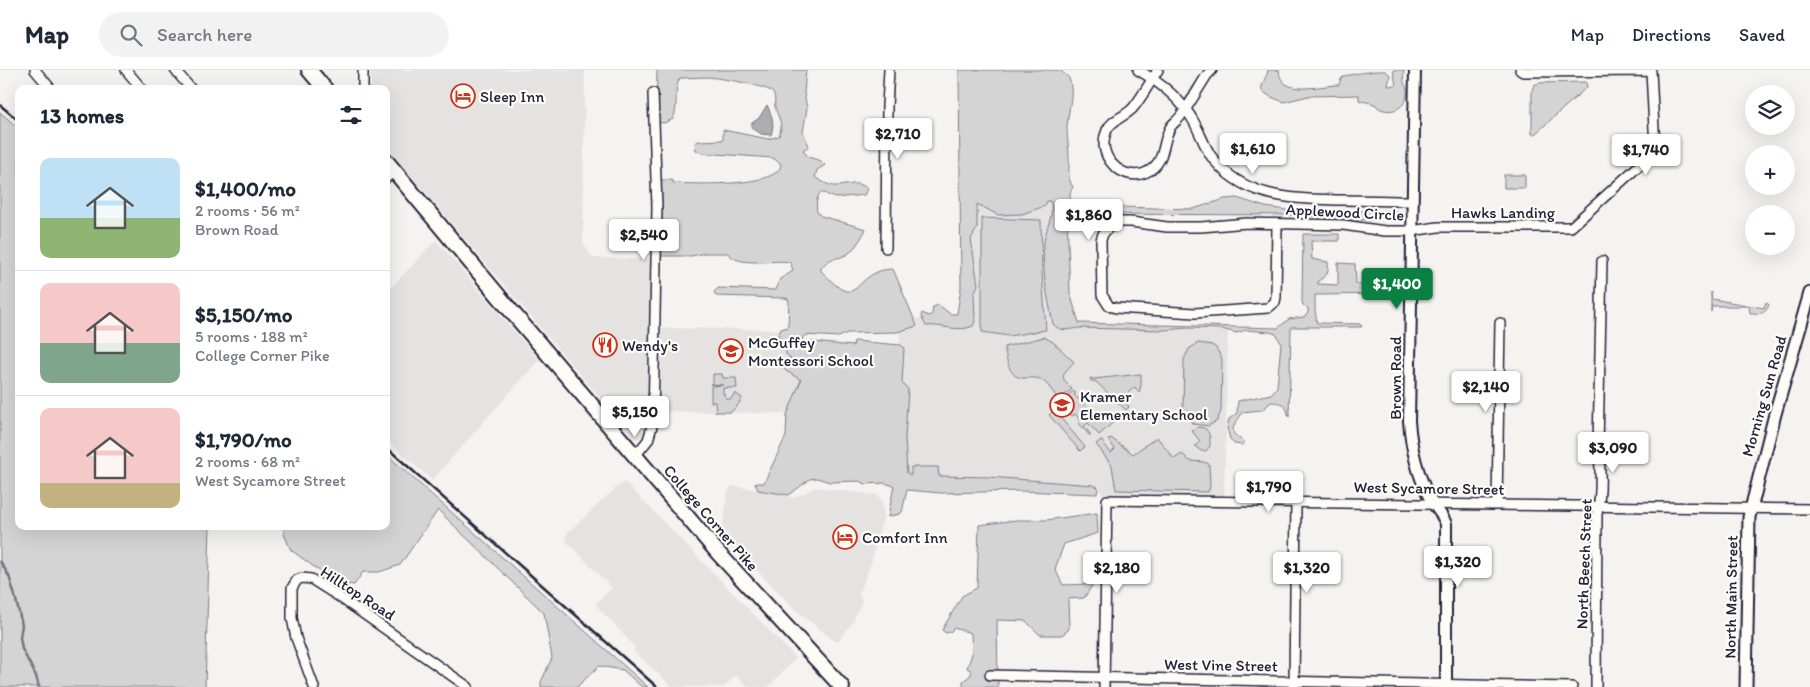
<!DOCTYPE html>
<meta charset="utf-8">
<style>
:root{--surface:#fff;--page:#f2f2f3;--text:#1f2937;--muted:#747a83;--line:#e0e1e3;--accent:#0b8043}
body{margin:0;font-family:Itim,sans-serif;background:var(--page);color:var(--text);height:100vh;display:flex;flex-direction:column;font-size:19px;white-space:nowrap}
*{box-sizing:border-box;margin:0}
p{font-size:16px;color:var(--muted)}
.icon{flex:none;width:28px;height:28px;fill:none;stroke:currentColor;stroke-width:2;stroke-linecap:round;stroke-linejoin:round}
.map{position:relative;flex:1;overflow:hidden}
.side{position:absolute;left:15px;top:15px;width:375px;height:445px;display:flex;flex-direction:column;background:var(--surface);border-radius:10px;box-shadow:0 5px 20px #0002}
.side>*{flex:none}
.buttons{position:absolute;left:1745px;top:15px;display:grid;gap:10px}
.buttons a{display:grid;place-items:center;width:50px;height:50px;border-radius:50%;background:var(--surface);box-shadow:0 5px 20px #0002;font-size:25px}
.price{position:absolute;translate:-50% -42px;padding:0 11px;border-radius:5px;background:#fff;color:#222;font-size:16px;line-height:32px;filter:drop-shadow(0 1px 2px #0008)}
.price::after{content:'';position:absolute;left:50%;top:30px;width:15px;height:11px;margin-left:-8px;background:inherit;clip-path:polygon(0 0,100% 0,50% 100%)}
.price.selected{background:var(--accent);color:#fff}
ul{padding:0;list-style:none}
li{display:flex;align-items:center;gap:15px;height:125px;padding:0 25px}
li+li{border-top:1px solid var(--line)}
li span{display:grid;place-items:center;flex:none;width:140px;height:100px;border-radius:10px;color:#555}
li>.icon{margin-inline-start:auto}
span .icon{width:60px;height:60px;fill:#fffc;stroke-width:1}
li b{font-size:21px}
h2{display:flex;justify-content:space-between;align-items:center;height:60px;padding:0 25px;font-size:21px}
header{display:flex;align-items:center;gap:30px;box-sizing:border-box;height:70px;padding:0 25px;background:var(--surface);border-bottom:1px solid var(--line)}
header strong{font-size:24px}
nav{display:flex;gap:28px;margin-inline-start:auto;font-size:18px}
.search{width:350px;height:45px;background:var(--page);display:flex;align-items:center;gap:12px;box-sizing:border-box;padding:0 18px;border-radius:28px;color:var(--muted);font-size:19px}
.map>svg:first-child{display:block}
</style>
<header>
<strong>Map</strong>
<div class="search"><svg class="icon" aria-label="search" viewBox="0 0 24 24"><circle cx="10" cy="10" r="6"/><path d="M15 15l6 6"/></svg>Search here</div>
<nav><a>Map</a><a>Directions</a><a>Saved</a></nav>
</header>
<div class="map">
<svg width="1810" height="617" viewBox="0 0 1810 617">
<rect width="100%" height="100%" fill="#f4f3ef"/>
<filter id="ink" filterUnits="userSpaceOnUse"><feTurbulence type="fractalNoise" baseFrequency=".02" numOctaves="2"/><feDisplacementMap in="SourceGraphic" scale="10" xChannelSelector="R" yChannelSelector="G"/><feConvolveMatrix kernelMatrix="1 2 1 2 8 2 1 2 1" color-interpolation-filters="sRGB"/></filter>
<g filter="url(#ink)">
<g fill="#e4e3e2">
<polygon points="371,0 585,0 583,173 593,188 653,189 651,335 647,361 643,367 635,369 386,76 386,19 371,19"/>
<polygon points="969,120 1060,122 1061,253 1228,256 1224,431 1107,430 1099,420 896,415 900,249 968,249"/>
<polygon points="436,170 539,290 432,410 386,370 386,223"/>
<polygon points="661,258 801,260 800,344 660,341"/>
<polygon points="626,413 793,585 795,589 768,617 748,617 736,605 724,617 673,617 634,582 634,576 595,534 612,518 566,471 567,463 620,414"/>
<polygon points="732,416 784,424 792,428 809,421 814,417 877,425 882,431 884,445 871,493 859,524 862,531 852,553 838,571 833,570 796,540 724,467 723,456 728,421"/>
</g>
<g fill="#d5d4d5" stroke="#7c7b88">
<path d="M 657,0 L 806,0 L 804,23 L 807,38 L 803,62 L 809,76 L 803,80 L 808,87 L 821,91 L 825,95 L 817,100 L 815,107 C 820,111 828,115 834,116 C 845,117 859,109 867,119 L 864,125 L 835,128 L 824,123 L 820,123 C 816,128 816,136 817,142 L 821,146 L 866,159 C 862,167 854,181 846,185 C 834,191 832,185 821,198 L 821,201 C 828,207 835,216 843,220 C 854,225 859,214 867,208 C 875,202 883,199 893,199 L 917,256 L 897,262 L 847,263 L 839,267 L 806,265 L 802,268 L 803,271 L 853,276 L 854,271 L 901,275 L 904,278 L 902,313 L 908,319 L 905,368 L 907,403 L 911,405 L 911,397 L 938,397 L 939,406 L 989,407 L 1093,415 L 1098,417 L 1097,424 L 1020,421 L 941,423 L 907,420 L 902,442 L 899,444 L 888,447 L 894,416 L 885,413 L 865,414 L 859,411 L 830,412 L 817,408 L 810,409 L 789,425 L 758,420 L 755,413 L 764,413 L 786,366 L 787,345 L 801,310 L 786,301 L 782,295 L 782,291 L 791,288 L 786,284 C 785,278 785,276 789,271 L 780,269 L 778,266 L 781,259 L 788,257 L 789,232 L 788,229 L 785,228 L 716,226 L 714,222 L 718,218 L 776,220 L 780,209 L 790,203 L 793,200 L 790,192 C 775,189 737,198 728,183 L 705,183 L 691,186 L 661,186 L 660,110 L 672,110 L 673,113 C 691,114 780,118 781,94 L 773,88 L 702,83 L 696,80 L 695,73 L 699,71 L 723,70 L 723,60 L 768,69 L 779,66 C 783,54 780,51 776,40 C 773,35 777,26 772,22 C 765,15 719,8 708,7 C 699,7 689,8 680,8 C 673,19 679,36 673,49 L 664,53 L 656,52 Z"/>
<path d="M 959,0 L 1060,0 L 1069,8 C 1075,23 1067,43 1067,59 C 1067,68 1069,78 1069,87 C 1070,98 1066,107 1073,117 C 1068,123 1070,130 1074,136 L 1084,133 L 1119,137 L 1193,139 L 1225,129 L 1237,128 L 1265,137 L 1287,140 L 1397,141 L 1399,142 L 1397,147 L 1375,147 L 1370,150 L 1343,150 L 1301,145 L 1070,144 L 1067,147 L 1070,223 L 1079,253 L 1278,258 L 1289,249 L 1304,247 L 1308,243 L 1308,238 L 1303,235 L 1302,232 L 1303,164 L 1339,164 L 1339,171 L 1311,171 L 1312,189 L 1328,192 C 1329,203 1327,205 1318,211 L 1318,214 L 1338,215 L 1338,193 L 1355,194 L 1356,214 L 1384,215 L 1391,212 L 1395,214 L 1397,221 L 1394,224 L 1315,225 L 1315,240 L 1317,253 L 1360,254 L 1362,257 L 1291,257 L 1289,347 C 1285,334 1285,333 1271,332 L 1262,340 L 1242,342 C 1240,350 1229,356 1235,365 C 1238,369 1242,369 1245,373 L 1242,375 L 1234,374 L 1230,369 L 1227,358 L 1229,349 L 1237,343 L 1238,331 L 1271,324 L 1277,317 L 1281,273 L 1276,264 L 1270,262 L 1246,260 L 1236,263 L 1222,259 L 1189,258 L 1164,260 L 1078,258 C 1069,260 1059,262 1053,254 C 1048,228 1041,199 1044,172 C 1045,159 1056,143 1050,131 L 1047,131 L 1045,136 L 1022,144 L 998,145 L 977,134 L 977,158 L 971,169 L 978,215 L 974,224 L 975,251 L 973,256 C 958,263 941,254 926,256 L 921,246 L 922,243 L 929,246 L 932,244 L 933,237 L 939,235 L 950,244 L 957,244 L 961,217 Z"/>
<path d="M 1268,0 L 1279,0 C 1280,28 1320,15 1339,15 C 1340,12 1340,10 1342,8 C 1345,4 1379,0 1385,1 L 1390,5 L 1388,16 L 1396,15 L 1393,0 L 1404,0 C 1404,4 1403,9 1404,12 C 1405,16 1408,19 1407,24 C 1406,37 1393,44 1381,39 C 1374,36 1381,38 1374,34 C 1370,32 1364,32 1359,30 L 1359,25 L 1308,26 L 1284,32 L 1271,27 L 1262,21 C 1260,14 1267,8 1268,0 Z"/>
<polygon points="1586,12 1587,17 1535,64 1532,64 1532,20 1534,15 1539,13"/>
<polygon points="0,42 19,59 19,456 210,456 205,617 0,617"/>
<rect x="1504" y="105" width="21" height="13"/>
<polygon points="982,148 1041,150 1042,202 1046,260 1009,266 982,262"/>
<path d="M 1711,222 L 1712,229 L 1764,238 L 1766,232 L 1769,235 C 1764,246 1760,243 1750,243 L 1749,236 L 1712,236 L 1711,242 Z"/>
<path d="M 1044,267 L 1053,272 L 1074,292 C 1063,304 1058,306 1072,319 L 1059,330 C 1054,324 1048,313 1040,309 C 1035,307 1030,308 1024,308 C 1008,308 1007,289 1004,277 Z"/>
<polygon points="1198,273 1212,275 1216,278 1222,289 1221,341 1217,351 1208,356 1193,354 1186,346 1183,336 1184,289 1189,279"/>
<polygon points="713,304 722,304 723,308 736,308 737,318 723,318 723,324 725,325 726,329 731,329 735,323 742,328 738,335 731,342 716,342 715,332 711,332 711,316 723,315 710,314 713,313"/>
<polygon points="1141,304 1141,315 1139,323 1135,317 1123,327 1129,337 1126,340 1095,311 1091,311 1090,308 1094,309"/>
<polygon points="1073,321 1076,323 1074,325 1101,349 1107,342 1116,350 1099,365 1088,353 1084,356 1091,365 1090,366 1078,352 1080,350 1075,344 1072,346 1061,332"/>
<polygon points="1054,340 1085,377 1080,381 1049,345"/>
<path d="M 1198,357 C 1210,358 1210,365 1210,376 L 1206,381 L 1201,381 L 1195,376 L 1200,371 L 1192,361 Z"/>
<polygon points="1157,367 1174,389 1182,384 1190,391 1204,392 1209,394 1210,417 1208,422 1116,420 1112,396 1096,374 1101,370 1111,383 1115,379 1108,370 1111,368 1133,384"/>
<polygon points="386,384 648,617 642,617 623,600 599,596 577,617 541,617 541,612 552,588 544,543 438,440 400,495 379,502 363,502 354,515 336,513 291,480 284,464 284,456 386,456"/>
<polygon points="1097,443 1098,463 1064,474 1055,499 1063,515 1093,514 1084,528 1068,529 1069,559 1062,565 1040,565 1026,551 997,550 998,617 963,617 963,611 970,606 972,601 967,598 972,584 971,563 954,558 950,562 946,563 942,560 962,526 977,518 979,455 1017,450 1046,450"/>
</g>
<path fill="#acacb2" stroke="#757582" d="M 767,35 C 772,46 775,53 771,65 L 761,64 L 751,57 L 752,53 L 759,48 Z"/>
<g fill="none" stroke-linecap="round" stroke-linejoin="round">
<polyline stroke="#757582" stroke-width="2.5" points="0,491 9,506 15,526 22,555 20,567 22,579 36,606 39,617"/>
<g stroke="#22223b" stroke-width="12">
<g id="minor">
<polyline points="35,0 51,19"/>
<polyline points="126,0 142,19"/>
<polyline points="175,0 191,19"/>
<path d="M 1138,0 C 1159,12 1182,30 1194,52 C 1200,63 1204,75 1211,86 C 1243,130 1295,129 1343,130 C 1366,130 1389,131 1412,131"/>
<path d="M 1158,0 C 1150,12 1142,27 1133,38 C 1125,47 1112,49 1107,60 C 1093,90 1131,119 1154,97 C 1165,87 1163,70 1170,58 C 1172,54 1177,51 1180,47 C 1190,34 1198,19 1207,5 L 1212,0"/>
<polyline points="363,19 363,0"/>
<polyline points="386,108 395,101"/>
<polyline points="1277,154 1276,227 1275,232 1268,238 1195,243 1116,238 1109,236 1102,225 1101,170 1103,164 1108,158 1120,152 1131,152 1167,157 1201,157 1247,153 1343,155 1385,161 1411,161 1438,157 1571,157 1653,83 1655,78 1651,1 1523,2 1520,0"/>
<polyline points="886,178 887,36 889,0"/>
<polyline points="635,386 648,370 653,353 657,137 653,23"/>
<polyline points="1497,434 1500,253"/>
<polyline points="990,605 1572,617"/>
<polyline points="314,617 296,568 292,548 292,518 297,510 302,508 311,509 341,528 468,617"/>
<polyline points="1104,617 1107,430 1810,439"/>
<polyline points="1294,617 1296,431"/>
<path d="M 1596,617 L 1597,444 C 1602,421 1601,400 1598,376 L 1602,191"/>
</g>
</g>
<g stroke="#22223b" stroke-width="14">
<path id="tertiary" d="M 1415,0 L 1409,351 C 1411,377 1417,403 1429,427 C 1434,437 1442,443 1446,454 L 1446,617"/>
</g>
<g stroke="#22223b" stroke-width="15">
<polyline id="secondary" points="1746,617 1749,447 1775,344 1810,223"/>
</g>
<g stroke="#22223b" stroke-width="18">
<g id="trunk">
<polyline points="309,0 325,19"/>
<polyline points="386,91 512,242 719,484 842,617"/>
</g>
</g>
<use href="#minor" stroke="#fdfcf7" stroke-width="9"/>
<use href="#tertiary" stroke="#fdfcf7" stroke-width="10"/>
<use href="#secondary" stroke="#fdfcf7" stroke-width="11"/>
<use href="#trunk" stroke="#fdfcf7" stroke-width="14"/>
<g stroke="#22223b" stroke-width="2.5">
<polyline points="0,35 19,51"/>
<polyline points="386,377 657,617"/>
</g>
</g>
</g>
<defs>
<g id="hotel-ring" transform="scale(1.25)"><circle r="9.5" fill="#fdfcf7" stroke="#c8321e" stroke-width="1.5"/><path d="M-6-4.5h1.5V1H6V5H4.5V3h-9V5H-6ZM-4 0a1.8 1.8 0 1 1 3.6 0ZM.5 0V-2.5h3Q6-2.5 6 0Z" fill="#c8321e"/></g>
<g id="restaurant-ring" transform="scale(1.25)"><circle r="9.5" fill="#fdfcf7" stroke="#c8321e" stroke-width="1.5"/><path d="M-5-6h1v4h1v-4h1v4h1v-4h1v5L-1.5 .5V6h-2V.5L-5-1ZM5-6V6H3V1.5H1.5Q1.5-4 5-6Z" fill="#c8321e"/></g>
<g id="school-ring" transform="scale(1.25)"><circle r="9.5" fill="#fdfcf7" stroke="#c8321e" stroke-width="1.5"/><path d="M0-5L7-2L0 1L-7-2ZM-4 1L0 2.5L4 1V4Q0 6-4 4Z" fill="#c8321e"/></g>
</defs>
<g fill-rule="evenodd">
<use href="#hotel-ring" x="463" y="26"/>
<use href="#restaurant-ring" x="605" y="275"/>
<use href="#school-ring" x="731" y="281"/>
<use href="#school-ring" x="1062" y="335"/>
<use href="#hotel-ring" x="845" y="467"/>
</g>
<g text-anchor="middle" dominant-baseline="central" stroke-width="4.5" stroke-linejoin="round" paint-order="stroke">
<g font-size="16" fill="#22223b" stroke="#fdfcf7" text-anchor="start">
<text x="480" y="26">Sleep Inn</text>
<text x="748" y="272">McGuffey<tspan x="748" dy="18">Montessori School</tspan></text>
<text x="622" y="275">Wendy's</text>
<text x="1080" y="326">Kramer<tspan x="1080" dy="18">Elementary School</tspan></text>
<text x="862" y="467">Comfort Inn</text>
</g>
<g font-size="16" fill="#22223b" stroke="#fdfcf7">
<text transform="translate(1345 142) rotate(3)">Applewood Circle</text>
<text x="1503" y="142">Hawks Landing</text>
<text transform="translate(1395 308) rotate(-90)">Brown Road</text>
<text transform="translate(1764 326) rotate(-74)">Morning Sun Road</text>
<text transform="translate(1429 418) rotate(1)">West Sycamore Street</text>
<text transform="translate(711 448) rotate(49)">College Corner Pike</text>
<text transform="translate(1584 494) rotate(-88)">North Beech Street</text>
<text transform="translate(358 523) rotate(33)">Hilltop Road</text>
<text transform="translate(1731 527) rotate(-89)">North Main Street</text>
<text transform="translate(1221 595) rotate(1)">West Vine Street</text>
</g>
</g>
</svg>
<div class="buttons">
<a><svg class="icon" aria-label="layers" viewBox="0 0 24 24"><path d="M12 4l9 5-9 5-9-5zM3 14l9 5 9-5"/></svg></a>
<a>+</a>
<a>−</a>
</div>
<b class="price" style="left:898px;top:90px">$2,710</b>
<b class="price" style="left:1253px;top:105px">$1,610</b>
<b class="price" style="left:1646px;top:106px">$1,740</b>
<b class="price" style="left:1089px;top:171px">$1,860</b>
<b class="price" style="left:644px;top:191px">$2,540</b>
<b class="price selected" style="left:1397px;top:240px">$1,400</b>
<b class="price" style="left:1486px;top:343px">$2,140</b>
<b class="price" style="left:635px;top:368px">$5,150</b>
<b class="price" style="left:1613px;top:404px">$3,090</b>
<b class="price" style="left:1269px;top:443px">$1,790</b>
<b class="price" style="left:1458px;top:518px">$1,320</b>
<b class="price" style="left:1117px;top:524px">$2,180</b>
<b class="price" style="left:1307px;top:524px">$1,320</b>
<section class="side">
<h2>13 homes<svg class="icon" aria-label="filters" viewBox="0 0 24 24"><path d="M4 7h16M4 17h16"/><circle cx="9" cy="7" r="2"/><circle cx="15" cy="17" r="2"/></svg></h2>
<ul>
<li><span style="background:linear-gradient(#bfe0f5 60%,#8fb573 0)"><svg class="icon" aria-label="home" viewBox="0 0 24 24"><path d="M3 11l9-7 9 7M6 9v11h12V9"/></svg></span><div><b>$1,400/mo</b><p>2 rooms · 56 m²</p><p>Brown Road</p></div></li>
<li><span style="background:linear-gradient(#f6c9c9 60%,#7fa58c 0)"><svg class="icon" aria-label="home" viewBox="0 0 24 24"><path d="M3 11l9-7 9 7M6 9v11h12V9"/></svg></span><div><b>$5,150/mo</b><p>5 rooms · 188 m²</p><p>College Corner Pike</p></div></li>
<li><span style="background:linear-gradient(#f6c9c9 75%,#c2b280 0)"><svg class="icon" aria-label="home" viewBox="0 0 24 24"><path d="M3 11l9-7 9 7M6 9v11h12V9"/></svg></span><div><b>$1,790/mo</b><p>2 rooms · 68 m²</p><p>West Sycamore Street</p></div></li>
</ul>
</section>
</div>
